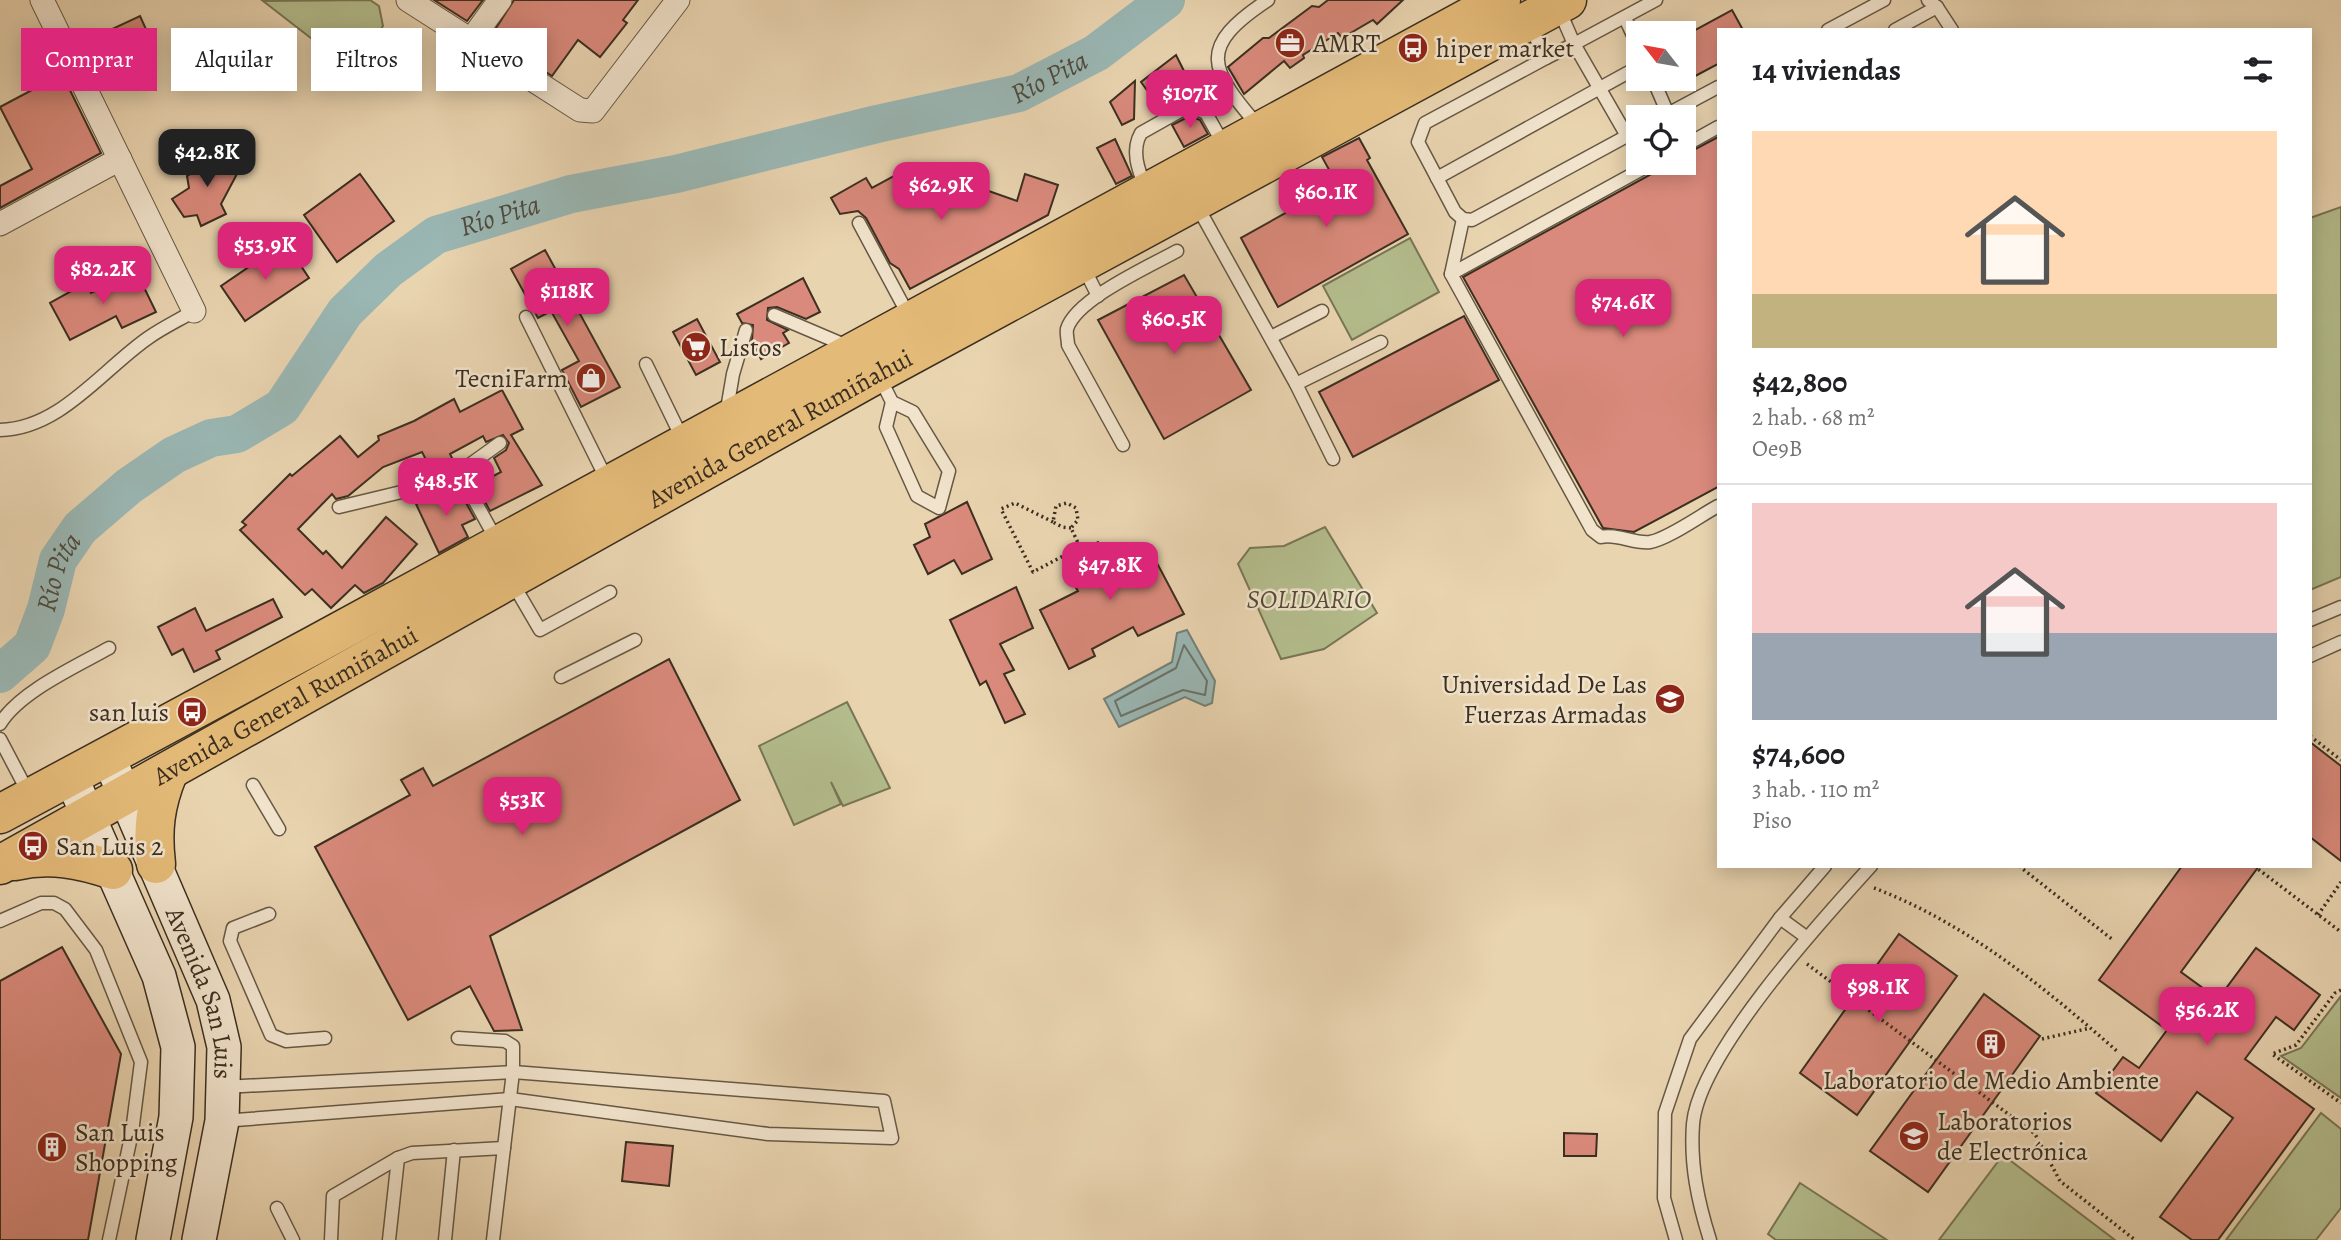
<!DOCTYPE html>
<html lang="es">
<meta charset="utf-8">
<style>
:root{--surface:#fff;--page:#f2f2f2;--text:#202124;--muted:#757577;--line:#e0e0e0;--accent:#db2777}
body{margin:0;font-family:Alegreya,serif;background:var(--page);color:var(--text);height:100vh;display:flex;flex-direction:column;font-size:26px;white-space:nowrap}
*{box-sizing:border-box;margin:0}
p{font-size:23px;color:var(--muted)}
.icon{flex:none;width:38px;height:38px;fill:none;stroke:currentColor;stroke-width:2;stroke-linecap:round;stroke-linejoin:round}
.map{position:relative;flex:1;overflow:hidden}
.sheet{position:absolute;left:1717px;top:28px;width:595px;height:840px;display:flex;flex-direction:column;background:var(--surface);border-radius:0px;box-shadow:0 4px 18px #0003}
.sheet>*{flex:none}
.banner{position:absolute;left:21px;top:28px;width:665px;height:63px;display:flex;gap:14px}
.needle{width:46px;rotate:301deg}
.tools{position:absolute;left:1626px;top:21px;display:grid;gap:14px}
.tools a{display:grid;place-items:center;width:70px;height:70px;border-radius:0px;background:var(--surface);box-shadow:0 4px 18px #0003;font-size:35px}
.price{position:absolute;translate:-50% -60px;padding:0 16px;border-radius:14px;background:var(--accent);color:#fff;font-size:23px;line-height:46px;filter:drop-shadow(0 2px 4px #0008)}
.price::after{content:'';position:absolute;left:50%;top:42px;width:21px;height:16px;margin-left:-10px;background:inherit;clip-path:polygon(0 0,100% 0,50% 100%)}
.price.selected{background:#222;color:#fff}
ul{padding:0;list-style:none}
li{display:grid;align-content:center;gap:14px;height:371px;padding:0 35px}
li+li{border-top:2px solid var(--line)}
li span{display:grid;place-items:center;height:217px;border-radius:0px;color:#555}
li>.icon{margin-inline-start:auto}
span .icon{width:126px;height:126px;fill:#fffc;stroke-width:1}
li b{font-size:30px}
h2{display:flex;justify-content:space-between;align-items:center;height:84px;padding:0 35px;font-size:30px}
.chip{padding:0 24px;border-radius:0px;background:var(--surface);box-shadow:0 4px 18px #0003;font-size:24px;line-height:63px}
.chip.selected{background:var(--accent);color:#fff}
.map>svg:first-child{display:block}
</style>
<div class="map">
<svg width="2341" height="1240" viewBox="0 0 2341 1240">
<rect width="100%" height="100%" fill="#e9d4b0"/>
<filter id="stains"><feTurbulence type="fractalNoise" baseFrequency=".00286" numOctaves="4"/><feColorMatrix values="0 0 0 0 .2 0 0 0 0 .09 0 0 0 0 .02 0 0 0 .5 -.17"/></filter>
<radialGradient id="worn" r=".72"><stop offset=".6" stop-color="#630" stop-opacity="0"/><stop offset="1" stop-color="#630" stop-opacity=".3"/></radialGradient>
<g fill="#b4bd8d" stroke="#787656" stroke-width="2">
<polygon points="370,0 379,6 383,26 361,57 343,63 263,1"/>
<polygon points="2341,207 2341,577 2310,590 2310,218"/>
<polygon points="1410,238 1439,292 1352,340 1323,286"/>
<polygon points="1325,527 1377,613 1324,649 1281,659 1238,564 1250,548 1284,546"/>
<polygon points="847,702 890,788 843,806 831,782 841,804 794,825 759,746"/>
<polygon points="2341,996 2341,1098 2281,1056 2301,1048"/>
<polygon points="2321,1113 2341,1129 2341,1208 2316,1240 2226,1240"/>
<polygon points="2003,1155 2115,1240 1939,1240"/>
<polygon points="1800,1183 1887,1240 1776,1240 1768,1234"/>
</g>
<polygon fill="#9ab7b4" stroke="#748179" stroke-width="2" points="1187,630 1215,681 1212,703 1205,706 1185,697 1119,727 1104,699 1172,662 1177,633"/>
<g fill="none" stroke-linecap="round" stroke-linejoin="round">
<polygon stroke="#6a736a" stroke-width="2" points="1184,645 1207,681 1205,695 1183,690 1121,716 1115,701 1176,668"/>
<path stroke="#9ab7b4" stroke-width="38" id="s1" d="M 0,674 L 32,646 L 46,609 L 58,560 L 80,528 L 129,486 L 174,455 L 211,438 L 237,434 L 282,407 L 345,312 L 388,270 L 436,235 L 571,194 L 676,174 L 877,124 L 1019,93 L 1096,53 L 1166,0"/>
</g>
<g fill="#da8a7c" stroke="#3b2f20" stroke-width="2">
<polygon points="434,0 483,0 467,21"/>
<polygon points="514,0 638,0 623,20 627,23 600,57 578,40 552,76 491,36"/>
<polygon points="1328,0 1403,0 1377,24 1373,20 1342,38 1338,33 1303,55 1304,58 1290,68 1284,61 1244,94 1228,67 1263,38 1269,38 1312,6 1319,7"/>
<polygon points="1732,10 1743,30 1718,30 1718,64 1684,82 1684,36"/>
<polygon points="140,16 154,47 109,68 95,37"/>
<polygon points="273,52 276,82 217,89 213,58"/>
<polygon points="1176,55 1194,91 1188,95 1190,97 1164,110 1162,105 1159,107 1141,82"/>
<polygon points="62,74 101,153 0,208 0,186 32,169 0,107"/>
<polygon points="1135,81 1134,119 1122,125 1110,102"/>
<polygon points="1190,116 1200,120 1208,134 1184,147 1172,125"/>
<polygon points="1718,137 1718,487 1634,532 1603,528 1463,277 1657,171 1662,163 1684,163 1684,155"/>
<polygon points="1359,138 1370,158 1367,160 1408,234 1278,307 1241,238 1337,184 1322,157"/>
<polygon points="1115,139 1132,176 1116,184 1097,148"/>
<polygon points="205,151 233,164 238,172 221,204 226,214 201,226 197,215 184,217 172,199 189,188 187,176 194,172"/>
<polygon points="903,171 918,200 944,208 949,191 982,202 986,190 1017,201 1025,174 1058,185 1048,215 910,289 899,269 890,263 866,218 858,211 840,214 831,198 866,178 872,188"/>
<polygon points="360,174 394,221 337,262 304,215"/>
<polygon points="285,242 309,278 245,321 221,286"/>
<polygon points="545,250 620,387 581,407 562,370 579,361 551,311 538,318 511,269"/>
<polygon points="136,271 156,312 122,328 116,316 70,340 50,303 86,283 91,293"/>
<polygon points="1184,275 1251,390 1164,439 1098,320"/>
<polygon points="803,278 820,312 806,319 777,307 768,308 767,320 788,330 783,333 789,343 761,359 752,341 753,325 742,323 737,314"/>
<polygon points="1464,316 1499,380 1353,457 1319,392"/>
<polygon points="697,319 720,362 696,375 673,332"/>
<polygon points="502,390 523,429 511,435 542,485 490,511 476,485 501,472 494,458 506,450 509,443 503,435 486,442 483,436 450,454 455,464 443,473 434,475 422,452 383,467 348,496 336,499 332,494 298,529 323,554 326,551 342,568 386,517 417,544 383,583 364,593 355,585 331,608 312,589 305,595 240,530 246,525 242,522 290,474 292,476 340,436 358,457 379,440 378,436 414,421 454,399 460,412"/>
<polygon points="456,485 475,519 462,525 468,537 439,553 416,504"/>
<polygon points="967,502 992,559 962,574 954,560 928,574 914,545 930,537 925,524"/>
<polygon points="1098,542 1109,565 1147,544 1184,614 1138,636 1133,627 1092,649 1095,656 1069,669 1040,610 1078,591 1076,588 1080,586 1075,578 1082,575 1072,555"/>
<polygon points="1016,587 1033,628 1000,644 1014,670 1004,674 1025,714 1005,723 986,681 980,685 950,620"/>
<polygon points="273,599 282,617 216,651 220,659 194,672 183,649 172,655 158,627 195,608 206,631"/>
<polygon points="669,659 740,800 490,936 522,1030 494,1031 470,986 408,1020 315,847 410,795 401,780 423,768 433,786"/>
<polygon points="2310,742 2341,766 2341,861 2310,837"/>
<polygon points="2182,866 2259,866 2181,972 2218,999 2256,948 2320,995 2294,1030 2276,1017 2245,1059 2314,1109 2218,1240 2192,1240 2160,1217 2233,1118 2197,1092 2161,1141 2096,1093 2123,1057 2139,1068 2167,1030 2099,980"/>
<polygon points="1899,934 1957,976 1857,1115 1800,1073"/>
<polygon points="62,947 121,1054 88,1240 0,1240 0,981"/>
<polygon points="1984,994 2040,1036 1928,1192 1870,1151"/>
<polygon points="1564,1133 1597,1134 1596,1156 1564,1156"/>
<polygon points="626,1142 673,1146 669,1186 622,1181"/>
</g>
<g fill="none" stroke-linecap="round" stroke-linejoin="round">
<g stroke="#665844" stroke-width="15">
<g id="service">
<polyline points="1928,0 1937,7 1952,30"/>
<polyline points="1558,7 1574,44 1656,0"/>
<polyline points="1625,18 1638,46"/>
<polyline points="1529,24 1546,58 1425,123 1418,142 1455,212 1463,219 1472,220 1638,130"/>
<polyline points="1828,30 1884,0"/>
<polyline points="1895,30 1937,7"/>
<polyline points="1546,58 1574,44 1627,136"/>
<polyline points="1653,79 1668,114"/>
<polyline points="1662,117 1718,87"/>
<path d="M 1260,128 C 1208,68 1197,47 1268,0"/>
<polyline points="1684,146 1718,127"/>
<polyline points="1437,178 1638,67"/>
<path d="M 1145,187 C 1138,169 1131,150 1141,133 L 1189,106 L 1206,113 L 1225,147"/>
<polyline points="1196,204 1296,384 1333,459"/>
<path d="M 1463,219 L 1451,274 L 1592,530 L 1601,537 C 1616,533 1634,544 1650,542 C 1668,539 1701,515 1718,506"/>
<polyline points="859,223 910,318"/>
<polyline points="1083,266 1098,296"/>
<polyline points="1451,274 1653,163"/>
<polyline points="774,315 847,346"/>
<polyline points="526,317 608,482"/>
<polyline points="1271,337 1322,311"/>
<polyline points="646,364 683,440"/>
<polyline points="879,376 892,402 913,412 949,471 939,508 917,496 886,427 892,402"/>
<polyline points="1296,384 1381,342"/>
<polyline points="726,415 733,374 746,330"/>
<path d="M 0,430 C 60,429 102,370 148,338 C 162,328 179,320 194,311"/>
<path d="M 1123,445 L 1068,345 C 1068,340 1066,334 1067,329 C 1076,299 1150,266 1177,251"/>
<polyline points="460,474 497,541"/>
<polyline points="339,507 447,481 500,443"/>
<polyline points="512,582 540,630 610,592"/>
<polyline points="2310,620 2341,607"/>
<polyline points="2310,656 2341,642"/>
<polyline points="561,677 635,640"/>
<path d="M 0,724 C 19,692 77,666 109,648"/>
<polyline points="0,739 29,794"/>
<polyline points="253,785 279,829"/>
<polyline points="269,914 233,928 230,941 271,1035 286,1041 325,1038"/>
<polyline points="1780,918 1806,937"/>
<polyline points="0,921 41,903 54,903 65,909 96,950 141,1062 132,1132 109,1240"/>
<polyline points="458,1038 505,1041 513,1046 513,1072 493,1240"/>
<polyline points="222,1121 510,1099 768,1134 892,1138 884,1101 513,1072 224,1087"/>
<polyline points="277,1208 293,1240"/>
<polyline points="331,1240 333,1196 398,1158"/>
<polyline points="389,1240 398,1158 412,1153 504,1148"/>
<polyline points="445,1240 454,1150"/>
<polyline points="1676,1240 1664,1198 1665,1113 1690,1039 1780,918 1825,866"/>
<path d="M 1710,1240 C 1698,1202 1690,1165 1693,1124 C 1699,1054 1822,920 1871,866"/>
</g>
</g>
<g stroke="#665844" stroke-width="25">
<g id="minor">
<polyline points="42,0 194,311"/>
<polyline points="408,0 580,110 593,111 678,0"/>
<polyline points="471,40 500,0"/>
<polyline points="0,224 120,159"/>
</g>
</g>
<g stroke="#3b2f20" stroke-width="36">
<g id="secondary">
<path id="s2" d="M 108,756 L 213,1000 L 224,1047 L 222,1121 L 199,1240"/>
<polyline points="71,777 159,976 178,1047 176,1117 153,1240"/>
</g>
</g>
<g stroke="#3b2f20" stroke-width="41">
<g id="trunk">
<path d="M 0,814 C 502,546 1000,271 1501,0"/>
<path d="M 15,861 C 50,853 80,859 113,870"/>
<path d="M 156,864 C 152,830 155,805 168,773"/>
<path id="s3" d="M 0,865 L 878,373 L 1567,0"/>
</g>
</g>
<g stroke="#3b2f20" stroke-width="3.5" stroke-dasharray="2 3.5" stroke-linecap="butt">
<polyline points="1053,522 1015,503 1001,509 1033,572 1080,547"/>
<polyline points="1071,528 1062,527 1053,522 1056,506 1067,503 1076,508 1078,520 1071,528 1080,547"/>
<polyline points="2310,736 2341,760"/>
<polyline points="2019,866 2113,940"/>
<polyline points="2254,866 2341,932"/>
<path d="M 1874,888 C 1966,923 2044,987 2118,1052"/>
<polyline points="2318,915 2341,882"/>
<polyline points="1807,964 2035,1134 2060,1181 2135,1240"/>
<polyline points="2341,990 2335,993 2296,1045 2272,1054 2341,1103"/>
<polyline points="2042,1039 2090,1028"/>
</g>
<use href="#service" stroke="#f1e3cc" stroke-width="12"/>
<use href="#minor" stroke="#f1e3cc" stroke-width="23"/>
<use href="#secondary" stroke="#f1e3cc" stroke-width="33"/>
<use href="#trunk" stroke="#e4ba78" stroke-width="38"/>
</g>
<defs>
<g id="office-disc" transform="scale(1.575)"><circle r="9.5" fill="#8f2418" stroke="#f1e3cc"/><path d="M-6-3h4V-5.5h4V-3h4V5H-6ZM-1-4.5V-3h2v-1.5ZM-6 0V1H6V0Z" fill="#fff"/></g>
<g id="bus-disc" transform="scale(1.575)"><circle r="9.5" fill="#8f2418" stroke="#f1e3cc"/><path d="M-5-6H5V4H4V6H2V4H-2V6H-4V4H-5ZM-3.5-4V0h7V-4ZM-3.5 1.2v1.5H-2V1.2ZM2 1.2v1.5H3.5V1.2Z" fill="#fff"/></g>
<g id="supermarket-disc" transform="scale(1.575)"><circle r="9.5" fill="#8f2418" stroke="#f1e3cc"/><path d="M-6-5.5h2.5l.6 2H6L4.5 2H-2.5L-4.4-4H-6ZM-1.5 3.2a1.3 1.3 0 1 0 .1 0ZM3 3.2a1.3 1.3 0 1 0 .1 0Z" fill="#fff"/></g>
<g id="shop-disc" transform="scale(1.575)"><circle r="9.5" fill="#8f2418" stroke="#f1e3cc"/><path d="M-5-2.5h2.3a2.7 3.5 0 0 1 5.4 0H5L5.5 6h-11ZM-1.5-2.5h3a1.5 2.3 0 0 0-3 0Z" fill="#fff"/></g>
<g id="university-disc" transform="scale(1.575)"><circle r="9.5" fill="#8f2418" stroke="#f1e3cc"/><path d="M0-5L7-2L0 1L-7-2ZM-4 1L0 2.5L4 1V4Q0 6-4 4Z" fill="#fff"/></g>
<g id="building-disc" transform="scale(1.575)"><circle r="9.5" fill="#8f2418" stroke="#f1e3cc"/><path d="M-4-6H4V6H1V3H-1V6H-4ZM-2.5-4.3h1.7v1.8h-1.7ZM.8-4.3h1.7v1.8H.8ZM-2.5-1h1.7V.8h-1.7ZM.8-1h1.7V.8H.8Z" fill="#fff"/></g>
<g id="school-disc" transform="scale(1.575)"><circle r="9.5" fill="#8f2418" stroke="#f1e3cc"/><path d="M0-5L7-2L0 1L-7-2ZM-4 1L0 2.5L4 1V4Q0 6-4 4Z" fill="#fff"/></g>
</defs>
<g fill-rule="evenodd">
<use href="#office-disc" x="1290" y="43"/>
<use href="#bus-disc" x="1413" y="48"/>
<use href="#supermarket-disc" x="696" y="347"/>
<use href="#shop-disc" x="591" y="378"/>
<use href="#university-disc" x="1670" y="699"/>
<use href="#bus-disc" x="192" y="712"/>
<use href="#bus-disc" x="33" y="846"/>
<use href="#building-disc" x="1991" y="1044"/>
<use href="#school-disc" x="1914" y="1136"/>
<use href="#building-disc" x="52" y="1147"/>
</g>
<g text-anchor="middle" dominant-baseline="central" stroke-width="5" stroke-linejoin="round" paint-order="stroke">
<g font-size="26" fill="#3b2f20" stroke="#f1e3cc" text-anchor="start">
<text x="1313" y="43">AMRT</text>
<text x="1436" y="48">hiper market</text>
<text x="719" y="347">Listos</text>
<text x="568" y="378" text-anchor="end">TecniFarm</text>
<text x="1647" y="684" text-anchor="end">Universidad De Las<tspan x="1647" dy="30">Fuerzas Armadas</tspan></text>
<text x="169" y="712" text-anchor="end">san luis</text>
<text x="56" y="846">San Luis 2</text>
<text x="1991" y="1080" text-anchor="middle">Laboratorio de Medio Ambiente</text>
<text x="1937" y="1121">Laboratorios<tspan x="1937" dy="30">de Electrónica</tspan></text>
<text x="75" y="1132">San Luis<tspan x="75" dy="30">Shopping</tspan></text>
</g>
<g font-size="26" fill="#3b2f20" stroke="#f1e3cc">
<text stroke="none"><textPath href="#s3" startOffset="894">Avenida General Rumiñahui</textPath></text>
<text stroke="none"><textPath href="#s3" startOffset="327">Avenida General Rumiñahui</textPath></text>
<text stroke="none"><textPath href="#s2" startOffset="256">Avenida San Luis</textPath></text>
</g>
<g font-size="26" font-style="italic" fill="#534b36" stroke="#f1e3cc">
<text x="1309" y="599">SOLIDARIO</text>
</g>
<g font-size="28" font-style="italic" fill="#4e4a3e" stroke="#f1e3cc">
<text stroke="none"><textPath href="#s1" startOffset="1278">Río Pita</textPath></text>
<text stroke="none"><textPath href="#s1" startOffset="710">Río Pita</textPath></text>
<text stroke="none"><textPath href="#s1" startOffset="121">Río Pita</textPath></text>
</g>
</g>
<rect width="100%" height="100%" filter="url(#stains)"/>
<rect width="100%" height="100%" fill="url(#worn)"/>
</svg>
<div class="tools">
<a><svg class="needle" viewBox="-14 -14 28 28"><path d="M0-13l5 13h-10z" fill="#e53935"/><path d="M0 13l5-13h-10z" fill="#757577"/></svg></a>
<a><svg class="icon" aria-label="locate" viewBox="0 0 24 24"><circle cx="12" cy="12" r="6"/><path d="M12 2v4M12 18v4M2 12h4M18 12h4"/></svg></a>
</div>
<b class="price" style="left:1190px;top:130px">$107K</b>
<b class="price selected" style="left:207px;top:189px">$42.8K</b>
<b class="price" style="left:941px;top:222px">$62.9K</b>
<b class="price" style="left:1326px;top:229px">$60.1K</b>
<b class="price" style="left:265px;top:282px">$53.9K</b>
<b class="price" style="left:103px;top:306px">$82.2K</b>
<b class="price" style="left:567px;top:328px">$118K</b>
<b class="price" style="left:1623px;top:339px">$74.6K</b>
<b class="price" style="left:1174px;top:356px">$60.5K</b>
<b class="price" style="left:446px;top:518px">$48.5K</b>
<b class="price" style="left:1110px;top:602px">$47.8K</b>
<b class="price" style="left:522px;top:837px">$53K</b>
<b class="price" style="left:1878px;top:1024px">$98.1K</b>
<b class="price" style="left:2207px;top:1047px">$56.2K</b>
<div class="banner">
<a class="chip selected">Comprar</a>
<a class="chip">Alquilar</a>
<a class="chip">Filtros</a>
<a class="chip">Nuevo</a>
</div>
<section class="sheet">
<h2>14 viviendas<svg class="icon" aria-label="filters" viewBox="0 0 24 24"><path d="M4 7h16M4 17h16"/><circle cx="9" cy="7" r="2"/><circle cx="15" cy="17" r="2"/></svg></h2>
<ul>
<li><span style="background:linear-gradient(#ffd9b3 75%,#c2b280 0)"><svg class="icon" aria-label="home" viewBox="0 0 24 24"><path d="M3 11l9-7 9 7M6 9v11h12V9"/></svg></span><div><b>$42,800</b><p>2 hab. · 68 m²</p><p>Oe9B</p></div></li>
<li><span style="background:linear-gradient(#f6c9c9 60%,#9aa5b1 0)"><svg class="icon" aria-label="home" viewBox="0 0 24 24"><path d="M3 11l9-7 9 7M6 9v11h12V9"/></svg></span><div><b>$74,600</b><p>3 hab. · 110 m²</p><p>Piso</p></div></li>
</ul>
</section>
</div>
